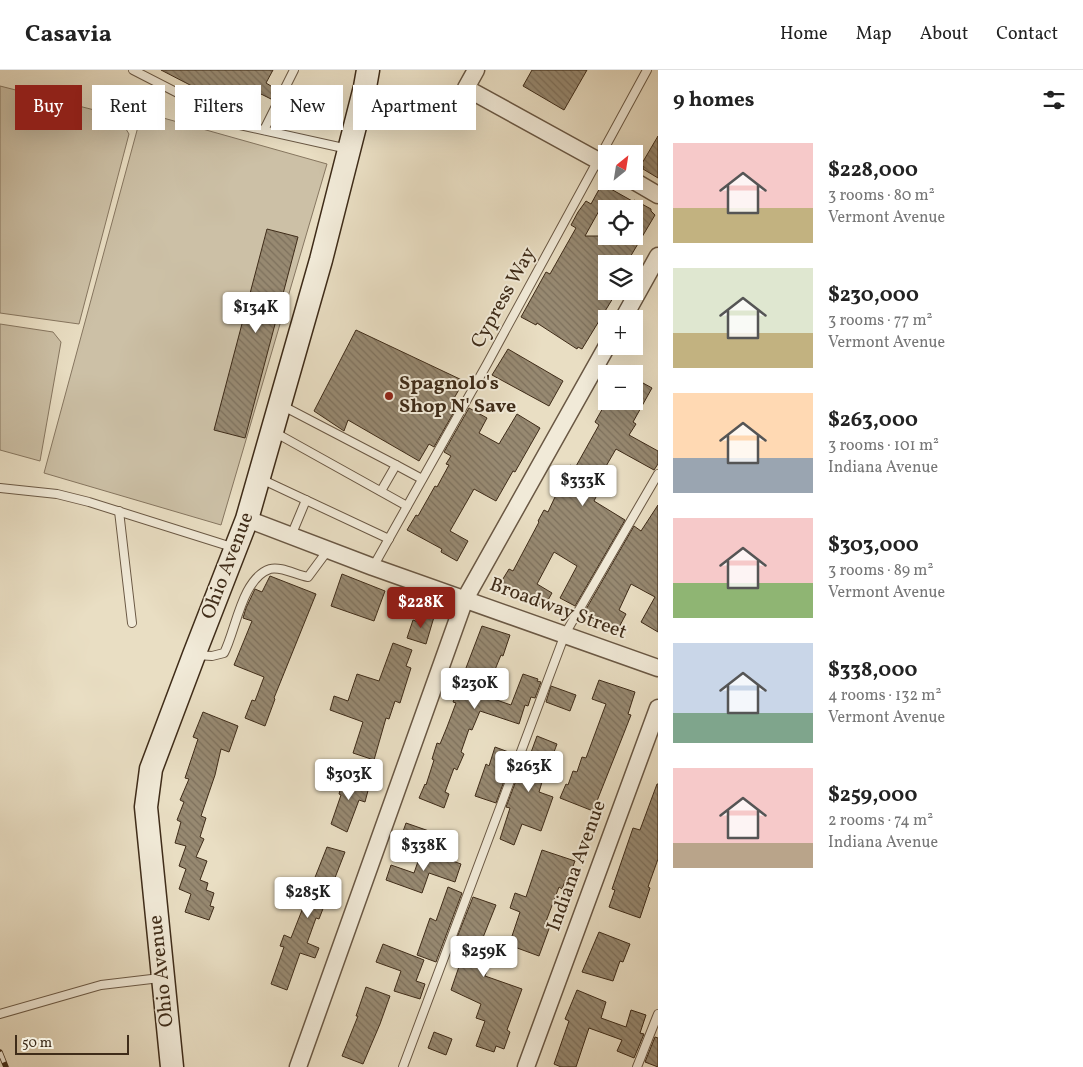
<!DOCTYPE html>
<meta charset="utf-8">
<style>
:root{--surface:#fff;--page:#f6f6f6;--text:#222;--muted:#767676;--line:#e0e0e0;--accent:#8f2418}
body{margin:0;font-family:Vollkorn,serif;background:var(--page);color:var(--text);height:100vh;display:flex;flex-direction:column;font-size:19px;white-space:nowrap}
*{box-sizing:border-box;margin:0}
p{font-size:16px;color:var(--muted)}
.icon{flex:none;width:28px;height:28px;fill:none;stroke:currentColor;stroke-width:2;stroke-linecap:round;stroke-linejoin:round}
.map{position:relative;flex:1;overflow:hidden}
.panel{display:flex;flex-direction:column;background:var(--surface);width:425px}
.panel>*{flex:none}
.banner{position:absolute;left:15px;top:15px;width:475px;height:45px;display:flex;gap:10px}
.needle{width:32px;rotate:30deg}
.controls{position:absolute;left:598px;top:75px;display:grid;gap:10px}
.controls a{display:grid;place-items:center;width:45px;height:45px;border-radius:0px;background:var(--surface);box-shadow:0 5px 20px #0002;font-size:25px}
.scale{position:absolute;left:15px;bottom:12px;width:114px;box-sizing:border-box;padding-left:5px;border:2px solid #3f2c19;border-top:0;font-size:14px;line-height:18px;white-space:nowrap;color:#3f2c19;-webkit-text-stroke:4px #f1ead8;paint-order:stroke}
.price{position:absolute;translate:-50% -42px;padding:0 11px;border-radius:5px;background:#fff;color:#222;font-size:16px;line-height:32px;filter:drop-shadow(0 1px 2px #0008)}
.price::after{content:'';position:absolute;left:50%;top:30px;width:15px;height:11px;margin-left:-8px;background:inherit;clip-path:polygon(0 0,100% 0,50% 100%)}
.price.selected{background:var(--accent);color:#fff}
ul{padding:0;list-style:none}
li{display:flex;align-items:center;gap:15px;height:125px;padding:0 15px}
li span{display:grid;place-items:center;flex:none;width:140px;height:100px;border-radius:0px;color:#555}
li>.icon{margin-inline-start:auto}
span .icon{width:60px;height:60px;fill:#fffc;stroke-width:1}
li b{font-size:21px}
h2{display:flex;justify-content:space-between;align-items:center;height:60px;padding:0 15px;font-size:21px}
.pill{padding:0 18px;border-radius:0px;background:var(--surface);box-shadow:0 5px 20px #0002;font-size:18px;line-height:45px}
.pill.selected{background:var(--accent);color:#fff}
header{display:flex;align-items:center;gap:30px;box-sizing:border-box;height:70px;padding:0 25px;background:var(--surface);border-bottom:1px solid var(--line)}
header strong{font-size:24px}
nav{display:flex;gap:28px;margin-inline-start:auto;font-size:18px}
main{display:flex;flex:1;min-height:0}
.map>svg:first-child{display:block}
</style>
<header>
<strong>Casavia</strong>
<nav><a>Home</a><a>Map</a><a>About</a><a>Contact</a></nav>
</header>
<main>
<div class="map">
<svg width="658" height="997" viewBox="0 0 658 997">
<defs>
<pattern id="building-back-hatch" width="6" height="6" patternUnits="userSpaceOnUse" patternTransform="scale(1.25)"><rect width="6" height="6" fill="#978971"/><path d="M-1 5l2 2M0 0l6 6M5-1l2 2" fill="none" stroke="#7d705c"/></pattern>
</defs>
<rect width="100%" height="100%" fill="#e9dec3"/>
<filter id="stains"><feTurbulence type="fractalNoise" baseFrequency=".004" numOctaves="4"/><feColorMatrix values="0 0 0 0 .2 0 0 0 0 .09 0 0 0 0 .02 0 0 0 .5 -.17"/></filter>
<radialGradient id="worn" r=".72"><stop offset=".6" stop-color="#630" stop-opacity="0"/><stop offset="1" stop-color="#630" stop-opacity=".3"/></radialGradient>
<g fill="#ccc0a6" stroke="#867660">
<polygon points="0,16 118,46 129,64 79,254 0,243"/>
<polygon points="142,42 327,94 221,455 44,403"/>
<polygon points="0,254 53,262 61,272 40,391 0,380"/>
</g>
<g fill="url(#building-back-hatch)" stroke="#3f2c19" fill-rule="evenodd">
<polygon points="161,0 273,0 266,13 276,19 271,29 261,24 250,46"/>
<polygon points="532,0 587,0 564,40 523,16"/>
<polygon points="658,66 658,108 643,99 644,97 641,95"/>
<path d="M 602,114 L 634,132 L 634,130 L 640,133 L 651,139 L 651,141 L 655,145 L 626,194 L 606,194 L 606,221 L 615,221 L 613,228 L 582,279 L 578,277 L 577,279 L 537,253 L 536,255 L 521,247 L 546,202 L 550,204 L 576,158 L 571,155 L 578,142 L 586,131 L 591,134 ZM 600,139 L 634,139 L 634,166 L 585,166 Z"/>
<polygon points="267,159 298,167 245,368 214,360"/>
<polygon points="356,260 464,311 453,330 459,333 434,377 429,374 419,391 348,350 344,361 314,341"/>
<polygon points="508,279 563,311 549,336 492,305"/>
<polygon points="634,308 652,318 633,352 636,354 629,365 658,381 658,394 654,400 616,379 598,410 603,413 594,431 625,450 575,536 560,528 577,496 554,482 537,514 552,523 544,537 501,512 509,499 513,501 539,452 538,451 544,440 548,442 570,395 575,398 599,355 595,352 604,336 608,331 634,331"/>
<polygon points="469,338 487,348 479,363 499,374 517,344 540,358 515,402 513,401 496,431 474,419 450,461 468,471 457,491 441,482 442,479 407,460 416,445 418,446 435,416 437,417 449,395 446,394 451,386 444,382"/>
<polygon points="658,435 658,562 641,552 655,527 631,514 619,540 626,544 616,563 588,548 590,544 585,541 634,456 641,461"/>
<polygon points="342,504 385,521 374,551 331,536"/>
<polygon points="270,506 316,524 274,628 275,629 265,656 245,648 252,630 255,631 264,607 234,595 252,551 243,548 246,538 255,519 262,522"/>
<polygon points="421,542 434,547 426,574 407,568 413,550 418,552"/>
<polygon points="482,556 510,565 503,586 501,585 492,607 495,608 488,627 511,635 523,604 538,609 537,611 541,612 535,628 531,627 528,636 525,635 519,654 480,641 472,660 469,659 461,682 464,684 457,700 454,698 445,722 449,724 444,738 419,728 425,714 426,715 434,690 432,689 437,673 440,674 447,657 456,633 453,632"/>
<polygon points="393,573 412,580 406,596 411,598 400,633 395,631 389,649 386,648 374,690 353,683 363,652 330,640 334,626 348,631 357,604 379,611"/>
<polygon points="599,610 635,622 628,644 631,645 624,663 593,741 560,728 566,714 568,715 573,701 577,702 582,687 586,688 606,634 592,629"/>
<polygon points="551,616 576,625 570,641 546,632"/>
<polygon points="203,642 238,656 229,682 221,679 215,705 201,746 206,748 200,767 204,769 196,787 207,791 200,810 208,813 206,820 214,823 210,836 214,837 209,850 185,842 191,824 179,819 186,799 179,796 186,776 175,773 181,752 177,750 184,732 180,730 189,709 185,708 198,669 193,667"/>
<polygon points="537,666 557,674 551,690 549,689 539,722 553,727 541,761 522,754 514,775 500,769 510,738 506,737 525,687 529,688"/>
<polygon points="495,677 514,684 496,733 475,726 486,694 489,696"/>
<polygon points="344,706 370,713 365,732 359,730 347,762 331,754 341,725 339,724"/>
<polygon points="657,714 658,714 658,789 648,817 650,818 640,848 609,837 615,820 612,819 633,758 640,760"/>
<polygon points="406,753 429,761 423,778 400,770"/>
<polygon points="327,777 345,782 319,849 316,848 307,873 319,878 315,888 300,883 287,920 271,914 284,877 280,876 284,865 291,868"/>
<polygon points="422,780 461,794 455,812 429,803 422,823 386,810 391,795 414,803"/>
<polygon points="542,780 575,791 569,807 567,806 562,819 559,817 545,854 550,856 539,886 509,875 520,842 510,838 515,823 526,827"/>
<polygon points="448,817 462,823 436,892 417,885 430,848 436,851"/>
<polygon points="473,827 496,835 482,870 496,875 485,906 522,919 507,960 510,962 504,979 496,976 494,982 476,976 485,951 476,948 481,934 451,920 465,879 454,875"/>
<polygon points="599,862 630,874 623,892 620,891 613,911 582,902"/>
<polygon points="383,874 424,890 416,911 425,914 420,929 394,921 401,901 376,892"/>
<polygon points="366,917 390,926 380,954 363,994 342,986 358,946 356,946"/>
<polygon points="577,920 606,932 601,948 626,957 631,940 646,945 640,963 644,964 634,988 617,981 622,970 589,958 576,997 561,997 554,994 569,951 565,949"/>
<polygon points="434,962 452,969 446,985 428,978"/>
<polygon points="655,967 658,968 658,997 645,992"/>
</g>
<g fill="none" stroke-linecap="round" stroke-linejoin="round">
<g stroke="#6a5844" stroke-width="10">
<g id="service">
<polyline points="133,0 240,55 348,79"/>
<polyline points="264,60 294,0"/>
<polyline points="281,335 396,395 381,421"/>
<polyline points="274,362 407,436"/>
<polyline points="396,395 422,409"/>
<polyline points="261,409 389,469"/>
<polyline points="0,418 57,424 89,432 235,478"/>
<polyline points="119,441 132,553"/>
<polyline points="291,466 306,430"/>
<polyline points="373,497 487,294 647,0"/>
<path d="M 196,585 L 212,586 L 224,583 C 236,560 242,508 270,499 C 281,496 296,505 308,507 L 328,480"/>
<polyline points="0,944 101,915 160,908"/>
<polyline points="403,997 565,564 658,404"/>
<polyline points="637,997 658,944"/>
</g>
</g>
<g stroke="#6a5844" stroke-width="19">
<g id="minor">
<polyline points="476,0 466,18 606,95"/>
<polyline points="634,111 658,125"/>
<polyline points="623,249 658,186"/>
<polyline points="247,449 373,497 658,598"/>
<polyline points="298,997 465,529 607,276"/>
<polyline points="526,997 658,638"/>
</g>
</g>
<g stroke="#3f2c19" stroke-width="25">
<polyline id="secondary" points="172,997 146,737 151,699 194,585 247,449 321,190 365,17 368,0"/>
</g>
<use href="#service" stroke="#f1ead8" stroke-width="8"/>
<use href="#minor" stroke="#f1ead8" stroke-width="16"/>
<use href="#secondary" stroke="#f1ead8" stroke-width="22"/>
<g stroke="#3f2c19" stroke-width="5.5">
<polyline id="rail" points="0,982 6,997"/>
</g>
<use href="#rail" stroke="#f1ead8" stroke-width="4" stroke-dasharray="11" stroke-linecap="butt"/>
</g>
<circle fill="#8f2418" stroke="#f1ead8" stroke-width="2" cx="389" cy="326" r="5"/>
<g text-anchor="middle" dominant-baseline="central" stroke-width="4" stroke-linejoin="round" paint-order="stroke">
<g font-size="20" fill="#3f2c19" stroke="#f1ead8">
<text transform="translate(504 228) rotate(-61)">Cypress Way</text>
<text transform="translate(228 496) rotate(-69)">Ohio Avenue</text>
<text transform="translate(558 539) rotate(20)">Broadway Street</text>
<text transform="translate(577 796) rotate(-70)">Indiana Avenue</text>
<text transform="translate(162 901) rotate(-96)">Ohio Avenue</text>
</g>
<g font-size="20" font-weight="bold" fill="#3f2c19" stroke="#f1ead8" text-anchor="start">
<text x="399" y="314">Spagnolo's<tspan x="399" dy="23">Shop N' Save</tspan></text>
</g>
</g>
<rect width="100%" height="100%" filter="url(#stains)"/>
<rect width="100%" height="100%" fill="url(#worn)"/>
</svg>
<div class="controls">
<a><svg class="needle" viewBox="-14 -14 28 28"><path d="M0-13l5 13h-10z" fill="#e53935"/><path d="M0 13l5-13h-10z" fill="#767676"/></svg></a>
<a><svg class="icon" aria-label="locate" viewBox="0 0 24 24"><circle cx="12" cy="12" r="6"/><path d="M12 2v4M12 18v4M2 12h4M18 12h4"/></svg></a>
<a><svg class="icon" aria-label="layers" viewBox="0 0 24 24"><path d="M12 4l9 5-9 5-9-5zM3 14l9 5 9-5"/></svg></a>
<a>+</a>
<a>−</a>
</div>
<div class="scale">50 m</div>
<b class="price" style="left:256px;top:264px">$134K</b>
<b class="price" style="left:583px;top:437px">$333K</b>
<b class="price selected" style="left:421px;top:559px">$228K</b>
<b class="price" style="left:475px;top:640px">$230K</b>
<b class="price" style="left:529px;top:723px">$263K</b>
<b class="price" style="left:349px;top:731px">$303K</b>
<b class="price" style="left:424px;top:802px">$338K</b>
<b class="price" style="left:308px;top:849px">$285K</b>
<b class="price" style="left:484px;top:908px">$259K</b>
<div class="banner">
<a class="pill selected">Buy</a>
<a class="pill">Rent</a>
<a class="pill">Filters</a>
<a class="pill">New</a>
<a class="pill">Apartment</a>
</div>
</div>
<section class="panel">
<h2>9 homes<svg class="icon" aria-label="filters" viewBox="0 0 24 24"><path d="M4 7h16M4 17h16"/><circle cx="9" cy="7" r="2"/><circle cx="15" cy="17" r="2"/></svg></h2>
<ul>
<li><span style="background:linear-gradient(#f6c9c9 65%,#c2b280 0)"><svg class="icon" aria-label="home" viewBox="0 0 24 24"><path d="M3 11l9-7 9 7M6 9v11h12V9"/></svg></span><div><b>$228,000</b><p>3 rooms · 80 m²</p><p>Vermont Avenue</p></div></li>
<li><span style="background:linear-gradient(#dfe7d0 65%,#c2b280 0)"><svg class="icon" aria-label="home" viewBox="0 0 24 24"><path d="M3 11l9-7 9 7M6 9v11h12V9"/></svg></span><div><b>$230,000</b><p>3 rooms · 77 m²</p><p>Vermont Avenue</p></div></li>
<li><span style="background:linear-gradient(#ffd9b3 65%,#9aa5b1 0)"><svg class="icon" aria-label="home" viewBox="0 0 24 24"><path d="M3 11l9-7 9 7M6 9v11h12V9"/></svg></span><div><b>$263,000</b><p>3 rooms · 101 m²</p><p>Indiana Avenue</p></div></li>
<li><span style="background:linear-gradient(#f6c9c9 65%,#8fb573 0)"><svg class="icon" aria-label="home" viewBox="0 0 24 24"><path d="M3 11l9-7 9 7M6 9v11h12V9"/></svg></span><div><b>$303,000</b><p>3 rooms · 89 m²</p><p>Vermont Avenue</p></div></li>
<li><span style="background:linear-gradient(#c9d6e8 70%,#7fa58c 0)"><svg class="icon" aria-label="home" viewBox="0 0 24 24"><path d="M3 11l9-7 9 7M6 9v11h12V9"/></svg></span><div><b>$338,000</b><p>4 rooms · 132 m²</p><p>Vermont Avenue</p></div></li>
<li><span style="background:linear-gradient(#f6c9c9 75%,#b9a48a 0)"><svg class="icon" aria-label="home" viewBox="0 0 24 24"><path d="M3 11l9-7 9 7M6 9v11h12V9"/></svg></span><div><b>$259,000</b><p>2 rooms · 74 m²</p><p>Indiana Avenue</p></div></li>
</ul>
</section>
</main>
